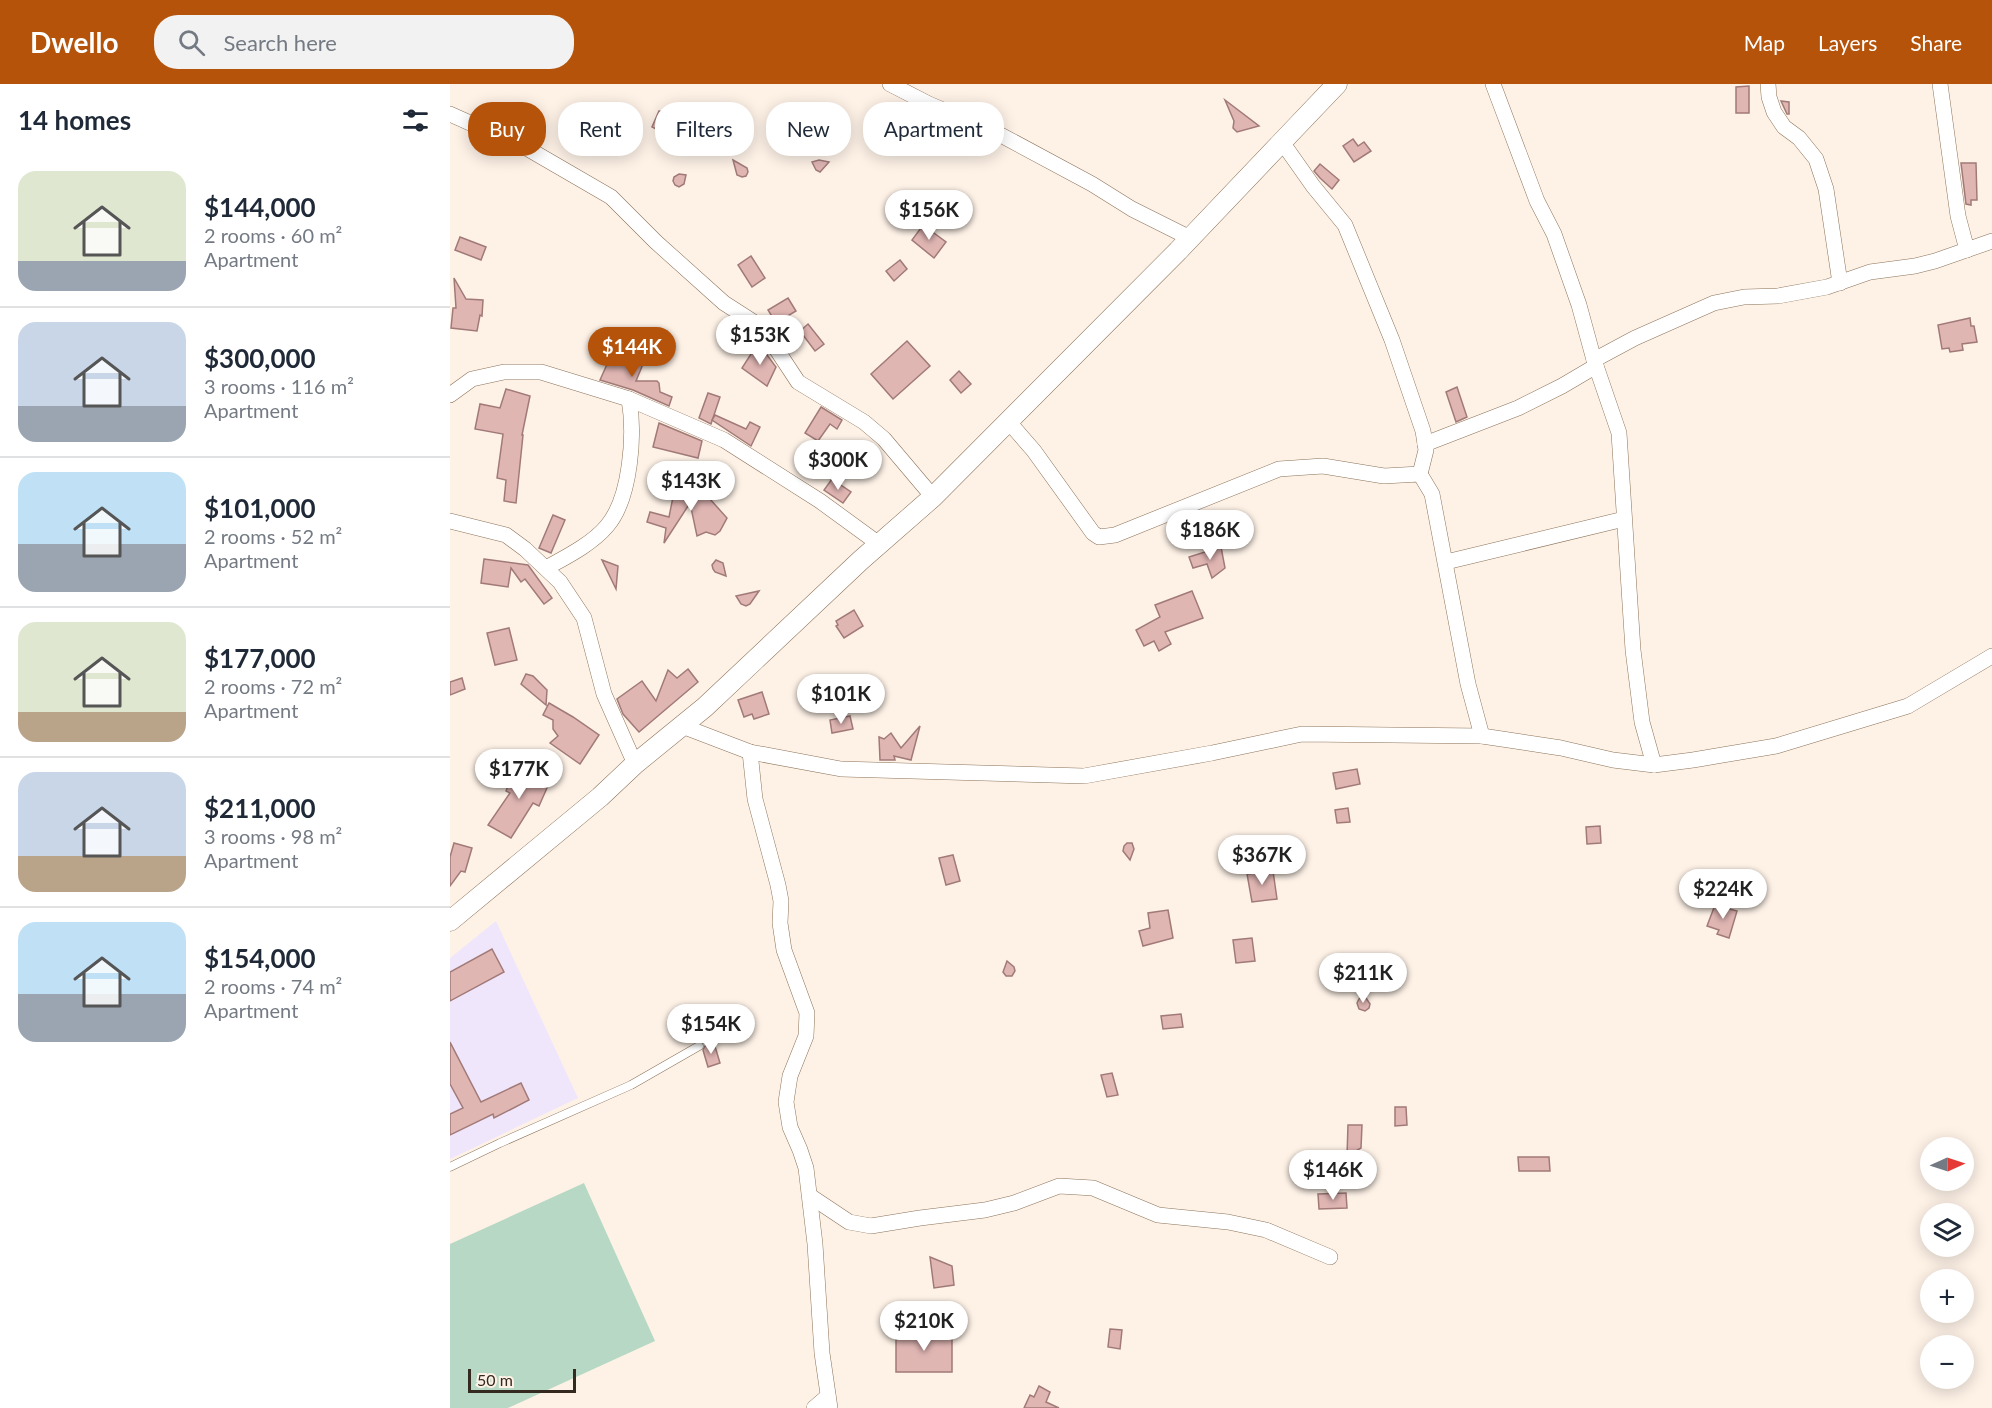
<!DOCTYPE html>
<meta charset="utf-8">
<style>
:root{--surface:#fff;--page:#f2f2f3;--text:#1f2937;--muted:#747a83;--line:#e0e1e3;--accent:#b45309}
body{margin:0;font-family:Lato,sans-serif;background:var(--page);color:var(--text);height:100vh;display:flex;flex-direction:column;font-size:22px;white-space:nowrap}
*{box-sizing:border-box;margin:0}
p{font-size:20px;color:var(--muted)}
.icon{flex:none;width:33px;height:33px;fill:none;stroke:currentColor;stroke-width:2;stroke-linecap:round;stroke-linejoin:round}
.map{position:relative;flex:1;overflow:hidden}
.details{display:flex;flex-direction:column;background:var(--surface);width:450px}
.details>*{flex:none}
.top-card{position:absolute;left:18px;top:18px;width:570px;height:54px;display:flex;gap:12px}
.needle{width:39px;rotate:87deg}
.tools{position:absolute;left:1470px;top:1053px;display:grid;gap:12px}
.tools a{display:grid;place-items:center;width:54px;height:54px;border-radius:50%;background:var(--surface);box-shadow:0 3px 15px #0003;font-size:30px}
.scale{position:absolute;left:18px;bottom:15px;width:108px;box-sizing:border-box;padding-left:6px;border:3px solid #342a1f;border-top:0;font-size:16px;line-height:21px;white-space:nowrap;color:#342a1f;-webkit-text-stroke:4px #fef2e7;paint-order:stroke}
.price{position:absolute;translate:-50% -51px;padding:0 14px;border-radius:21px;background:#fff;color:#222;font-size:20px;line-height:39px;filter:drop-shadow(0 2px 3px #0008)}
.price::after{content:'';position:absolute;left:50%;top:36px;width:18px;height:14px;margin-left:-9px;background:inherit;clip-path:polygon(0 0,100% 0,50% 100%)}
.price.selected{background:var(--accent);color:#fff}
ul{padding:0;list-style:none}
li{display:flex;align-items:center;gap:18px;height:150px;padding:0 18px}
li+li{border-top:2px solid var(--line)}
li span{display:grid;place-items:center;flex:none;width:168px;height:120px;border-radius:18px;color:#555}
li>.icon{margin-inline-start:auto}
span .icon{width:72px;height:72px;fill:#fffc;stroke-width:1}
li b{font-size:26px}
h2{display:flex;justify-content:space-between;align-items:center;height:72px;padding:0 18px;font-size:26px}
.tag{padding:0 21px;border-radius:24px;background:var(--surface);box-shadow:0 3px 15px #0003;font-size:21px;line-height:54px}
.tag.selected{background:var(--accent);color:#fff}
header{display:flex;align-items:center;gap:36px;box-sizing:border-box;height:84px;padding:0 30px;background:var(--accent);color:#fff}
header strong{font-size:28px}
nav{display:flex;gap:33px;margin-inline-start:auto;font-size:21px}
.search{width:420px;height:54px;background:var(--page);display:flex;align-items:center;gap:15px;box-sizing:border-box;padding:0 21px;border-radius:24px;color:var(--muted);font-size:22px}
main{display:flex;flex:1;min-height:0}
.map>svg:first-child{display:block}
</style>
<header>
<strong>Dwello</strong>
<div class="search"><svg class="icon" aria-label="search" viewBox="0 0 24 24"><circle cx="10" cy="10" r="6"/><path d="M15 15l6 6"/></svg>Search here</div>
<nav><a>Map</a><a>Layers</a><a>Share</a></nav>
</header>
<main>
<section class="details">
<h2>14 homes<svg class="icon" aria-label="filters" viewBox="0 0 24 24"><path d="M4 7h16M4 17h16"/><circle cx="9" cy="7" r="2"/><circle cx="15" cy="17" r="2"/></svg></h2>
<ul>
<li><span style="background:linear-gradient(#dfe7d0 75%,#9aa5b1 0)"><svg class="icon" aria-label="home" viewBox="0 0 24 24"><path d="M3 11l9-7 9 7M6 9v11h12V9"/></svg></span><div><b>$144,000</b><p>2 rooms · 60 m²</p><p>Apartment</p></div></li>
<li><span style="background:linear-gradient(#c9d6e8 70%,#9aa5b1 0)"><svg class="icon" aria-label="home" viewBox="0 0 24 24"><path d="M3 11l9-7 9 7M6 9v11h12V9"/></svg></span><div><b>$300,000</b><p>3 rooms · 116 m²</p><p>Apartment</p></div></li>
<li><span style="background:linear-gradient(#bfe0f5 60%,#9aa5b1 0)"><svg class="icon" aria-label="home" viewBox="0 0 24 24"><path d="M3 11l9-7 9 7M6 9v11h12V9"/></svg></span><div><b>$101,000</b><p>2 rooms · 52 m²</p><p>Apartment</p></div></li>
<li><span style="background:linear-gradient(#dfe7d0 75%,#b9a48a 0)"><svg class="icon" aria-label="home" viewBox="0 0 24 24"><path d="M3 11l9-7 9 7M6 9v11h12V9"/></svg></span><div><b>$177,000</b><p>2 rooms · 72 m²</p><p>Apartment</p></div></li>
<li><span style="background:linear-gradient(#c9d6e8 70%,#b9a48a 0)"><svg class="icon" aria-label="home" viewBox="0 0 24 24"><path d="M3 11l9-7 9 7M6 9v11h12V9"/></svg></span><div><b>$211,000</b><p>3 rooms · 98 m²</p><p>Apartment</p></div></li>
<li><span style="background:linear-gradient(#bfe0f5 60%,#9aa5b1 0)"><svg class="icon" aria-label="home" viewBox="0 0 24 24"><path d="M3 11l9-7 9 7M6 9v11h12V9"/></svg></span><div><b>$154,000</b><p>2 rooms · 74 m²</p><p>Apartment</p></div></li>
</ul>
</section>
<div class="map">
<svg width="1542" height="1324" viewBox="0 0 1542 1324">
<rect width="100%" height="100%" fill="#fef2e7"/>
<polygon fill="#efe6fb" points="46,837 128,1014 0,1075 0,874"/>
<polygon fill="#b7d8c4" points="134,1099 205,1257 58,1324 0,1324 0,1160"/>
<g fill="#e0b6b3" stroke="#a17a78" stroke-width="1.5">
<polygon points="1299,2 1299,29 1286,29 1286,3"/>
<polygon points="775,16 809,42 787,48 783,44 784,37"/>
<polygon points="1331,17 1339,18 1339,30 1337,30"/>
<polygon points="209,27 215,29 229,42 220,52 202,43"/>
<polygon points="903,55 908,62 914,58 921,67 904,78 893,62"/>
<polygon points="283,76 297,84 298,88 296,92 292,93 287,91"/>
<polygon points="369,76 379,78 370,88 366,86 362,78"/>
<polygon points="1511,79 1526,79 1527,116 1521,116 1521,121 1516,120"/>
<polygon points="870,80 889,96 882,105 870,94 864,87"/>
<polygon points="229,90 236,91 234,100 229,103 225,101 223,97 224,93"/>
<polygon points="473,141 496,158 484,174 462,156"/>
<polygon points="10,153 36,163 31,176 5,166"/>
<polygon points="301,172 315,194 302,203 288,181"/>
<polygon points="450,176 457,185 444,197 436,187"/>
<polygon points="4,194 16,215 33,216 32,232 30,231 27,247 1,244 3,224 6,224"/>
<polygon points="338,214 346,227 326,239 318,226"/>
<polygon points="1520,234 1521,242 1524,242 1527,258 1512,260 1513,266 1500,268 1499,264 1492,265 1488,241"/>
<polygon points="358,240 374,260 365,267 350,247"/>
<polygon points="457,257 480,282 443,315 421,290"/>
<polygon points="308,259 326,283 317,302 292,284"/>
<polygon points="163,267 193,280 186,297 207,297 209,299 210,308 222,313 219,322 183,306 150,296"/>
<polygon points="509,287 521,300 511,309 500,296"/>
<polygon points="1007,303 1017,333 1006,338 996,308"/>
<polygon points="56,305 80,312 72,351 73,351 66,419 54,417 56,396 47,394 53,350 25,345 30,320 50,324"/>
<polygon points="258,309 270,313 261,340 249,334"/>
<polygon points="371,323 392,336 387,345 380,340 368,357 355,349"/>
<polygon points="265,331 296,345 300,338 310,343 301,362 262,336"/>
<polygon points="209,339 252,357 248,374 203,363"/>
<polygon points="382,395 401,408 393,419 374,406"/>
<polygon points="235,398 251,402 250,404 277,434 270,447 265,451 256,448 247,452 240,419 214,459 216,444 197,438 200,428 219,433 225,403 234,405"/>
<polygon points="103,431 115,436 101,469 89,464"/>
<polygon points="771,463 775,484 762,494 757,480 743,484 739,473"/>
<polygon points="34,475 78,481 102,514 94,520 75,495 71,498 61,484 58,503 31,499"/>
<polygon points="152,476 168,482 166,505"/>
<polygon points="266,476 273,479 276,492 265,488 263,485 262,481"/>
<polygon points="309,507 300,520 296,522 291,520 286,512"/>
<polygon points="742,507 753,534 715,548 721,560 709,567 704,557 694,562 686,546 710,533 705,521"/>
<polygon points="404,526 413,542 394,554 386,542 388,541 386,537"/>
<polygon points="59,544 67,576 45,581 37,549"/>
<polygon points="238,585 248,598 189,648 173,630 167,615 192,597 206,617 218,586 227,594"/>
<polygon points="76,590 83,592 97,606 96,621 71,600"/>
<polygon points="12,594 15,605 0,611 0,598"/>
<polygon points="312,608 319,630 304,635 302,630 294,633 288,616"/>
<polygon points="99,619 123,633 149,651 130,680 100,659 108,652 103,645 103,636 93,631"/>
<polygon points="400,632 403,645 382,649 380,636"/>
<polygon points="470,642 461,676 444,672 445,676 430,676 429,653 434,655 441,649 451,664"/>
<polygon points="67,681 100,697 89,722 83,719 61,754 38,741 60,709 56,707"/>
<polygon points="907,685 910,700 886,705 883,689"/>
<polygon points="898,724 900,738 887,739 885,726"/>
<polygon points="1150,742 1151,759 1137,760 1136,743"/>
<polygon points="4,759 22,764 15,788 11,787 0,802 0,773"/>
<polygon points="677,759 682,759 684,765 680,776 673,767 674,762"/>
<polygon points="503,771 510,797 496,801 489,774"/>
<polygon points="823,787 827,815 802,818 797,790"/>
<polygon points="1265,821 1287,827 1279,854 1267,850 1269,846 1257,842"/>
<polygon points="718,826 723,854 693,862 689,847 700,844 698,829"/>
<polygon points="802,854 805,877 786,879 783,856"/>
<polygon points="42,865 54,888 0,917 0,888"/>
<polygon points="557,877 564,883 565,887 562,892 556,892 553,888"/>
<polygon points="912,888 919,889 922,895 920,899 913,905 908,896"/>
<polygon points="914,911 920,920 919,924 915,927 909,925 907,919 909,915"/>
<polygon points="731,930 733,943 713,945 711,932"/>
<polygon points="0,958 31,1018 71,999 79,1016 44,1034 43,1030 0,1051 0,1030 13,1024 0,1000"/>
<polygon points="264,959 270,979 258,983 253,966 255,962"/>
<polygon points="662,989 668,1011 657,1013 651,991"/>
<polygon points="945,1023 956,1023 957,1041 945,1042"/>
<polygon points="898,1041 912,1041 911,1064 897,1072"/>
<polygon points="1068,1073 1099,1073 1100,1087 1069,1087"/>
<polygon points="896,1109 897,1124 869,1125 868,1110"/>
<polygon points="480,1173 502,1182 504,1201 484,1204"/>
<polygon points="660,1245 672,1246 670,1265 658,1263"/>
<rect x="446" y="1249" width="56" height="39"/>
<polygon points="589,1302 600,1308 596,1318 609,1324 574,1324 580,1311 584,1313"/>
</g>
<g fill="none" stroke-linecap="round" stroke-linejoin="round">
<g stroke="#8c7359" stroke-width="9">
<polyline id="service" points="0,1083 50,1059 181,1001 249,962"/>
</g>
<g stroke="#8c7359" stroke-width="16">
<g id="minor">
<polyline points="440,0 479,20 547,49 642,100 682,125 740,154"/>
<polyline points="1043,0 1087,117 1104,150 1129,221 1144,276 1169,349 1183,566 1192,638 1204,681"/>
<polyline points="1318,0 1319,13 1324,28 1334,43 1349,54 1366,75 1376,105 1390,199"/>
<polyline points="1490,0 1508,132 1517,166"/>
<polyline points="0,30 80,66 161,113 206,158 274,219 302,237 325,263 348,298 414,338 434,355 483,413"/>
<polyline points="832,58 863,102 895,141 942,256 973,347 976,366 970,390"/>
<polyline points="1144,276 1185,254 1264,219 1294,213 1328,212 1377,203 1420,188 1465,182 1485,177 1542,157"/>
<polyline points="0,311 22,295 54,288 91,288 179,315 274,356 370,417 429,460"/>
<polyline points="558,337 584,367 643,449 649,453 665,451 829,385 873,382 934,392 970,390 982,410 1018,600 1032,652"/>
<polyline points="975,360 1068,324 1112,302 1146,282"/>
<polyline points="0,437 56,451 75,465 110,498 134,534 154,610 185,680"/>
<polyline points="996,478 1174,435"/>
<path d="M 96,484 C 116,473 142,460 157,442 C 181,414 185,350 179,315"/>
<polyline points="232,642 300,668 391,685 634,692 762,669 852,650 1032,652 1111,664 1163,676 1204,681 1243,676 1326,662 1458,622 1542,572"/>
<polyline points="300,668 305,715 328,801 331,817 330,839 334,866 357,929 356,952 340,992 336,1018 340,1043 350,1066 356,1084 365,1160 372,1269 380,1324"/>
<polyline points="360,1112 399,1138 421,1142 470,1134 535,1126 564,1119 609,1102 643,1104 708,1131 778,1138 816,1146 880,1173"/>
<polyline points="364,1324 378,1312"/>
</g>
</g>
<g stroke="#8c7359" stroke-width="21">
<polyline id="tertiary" points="0,837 150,713 185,680 255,623 411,476 483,413 728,167 887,0"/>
</g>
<use href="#service" stroke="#fff" stroke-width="8"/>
<use href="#minor" stroke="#fff" stroke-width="15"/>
<use href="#tertiary" stroke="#fff" stroke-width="20"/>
</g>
</svg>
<div class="tools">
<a><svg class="needle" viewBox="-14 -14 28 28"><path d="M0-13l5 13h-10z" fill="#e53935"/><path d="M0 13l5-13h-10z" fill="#747a83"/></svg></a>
<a><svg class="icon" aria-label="layers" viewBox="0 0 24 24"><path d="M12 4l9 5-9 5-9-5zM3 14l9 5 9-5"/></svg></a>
<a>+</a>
<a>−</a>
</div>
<div class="scale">50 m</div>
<b class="price" style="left:479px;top:157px">$156K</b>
<b class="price" style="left:310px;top:282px">$153K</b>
<b class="price selected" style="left:182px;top:294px">$144K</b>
<b class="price" style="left:388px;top:407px">$300K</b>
<b class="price" style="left:241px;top:428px">$143K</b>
<b class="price" style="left:760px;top:477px">$186K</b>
<b class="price" style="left:391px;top:641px">$101K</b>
<b class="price" style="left:69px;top:716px">$177K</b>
<b class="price" style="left:812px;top:802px">$367K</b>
<b class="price" style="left:1273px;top:836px">$224K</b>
<b class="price" style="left:913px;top:920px">$211K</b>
<b class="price" style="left:261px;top:971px">$154K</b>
<b class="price" style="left:883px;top:1117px">$146K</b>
<b class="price" style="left:474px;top:1268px">$210K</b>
<div class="top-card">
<a class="tag selected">Buy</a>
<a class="tag">Rent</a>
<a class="tag">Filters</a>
<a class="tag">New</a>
<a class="tag">Apartment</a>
</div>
</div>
</main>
